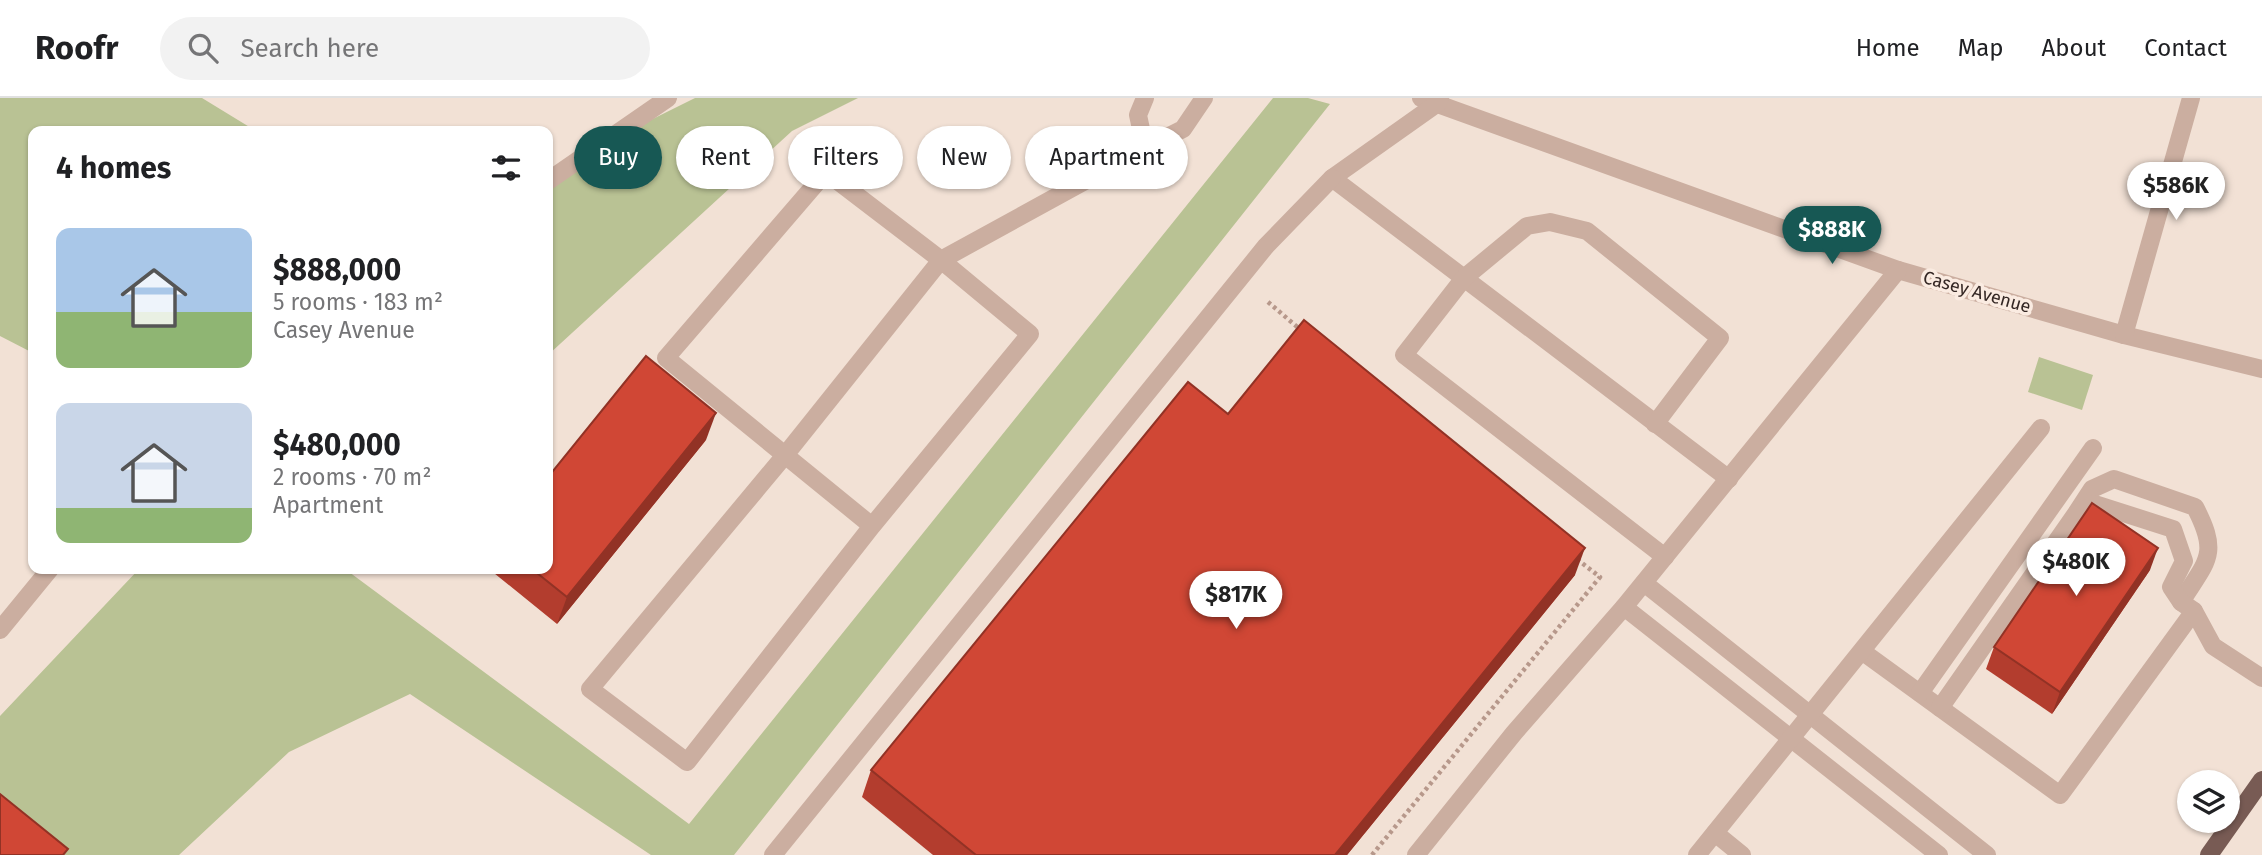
<!DOCTYPE html>
<meta charset="utf-8">
<style>
:root{--surface:#fff;--page:#f2f2f2;--text:#202124;--muted:#757577;--line:#e0e0e0;--accent:#175854}
body{margin:0;font-family:"Fira Sans",sans-serif;background:var(--page);color:var(--text);height:100vh;display:flex;flex-direction:column;font-size:26px;white-space:nowrap}
*{box-sizing:border-box;margin:0}
p{font-size:23px;color:var(--muted)}
.icon{flex:none;width:38px;height:38px;fill:none;stroke:currentColor;stroke-width:2;stroke-linecap:round;stroke-linejoin:round}
.map{position:relative;flex:1;overflow:hidden}
.details{position:absolute;left:28px;top:28px;width:525px;height:448px;display:flex;flex-direction:column;background:var(--surface);border-radius:14px;box-shadow:0 2px 5px #0004}
.details>*{flex:none}
.banner{position:absolute;left:574px;top:28px;width:665px;height:63px;display:flex;gap:14px}
.buttons{position:absolute;left:2177px;top:672px;display:grid;gap:14px}
.buttons a{display:grid;place-items:center;width:63px;height:63px;border-radius:50%;background:var(--surface);box-shadow:0 2px 5px #0004;font-size:35px}
.price{position:absolute;translate:-50% -60px;padding:0 16px;border-radius:24px;background:#fff;color:#222;font-size:23px;line-height:46px;filter:drop-shadow(0 2px 4px #0008)}
.price::after{content:'';position:absolute;left:50%;top:42px;width:21px;height:16px;margin-left:-10px;background:inherit;clip-path:polygon(0 0,100% 0,50% 100%)}
.price.active{background:var(--accent);color:#fff}
ul{padding:0;list-style:none}
li{display:flex;align-items:center;gap:21px;height:175px;padding:0 28px}
li span{display:grid;place-items:center;flex:none;width:196px;height:140px;border-radius:14px;color:#555}
li>.icon{margin-inline-start:auto}
span .icon{width:84px;height:84px;fill:#fffc;stroke-width:1}
li b{font-size:30px}
h2{display:flex;justify-content:space-between;align-items:center;height:84px;padding:0 28px;font-size:30px}
.tag{padding:0 24px;border-radius:32px;background:var(--surface);box-shadow:0 2px 5px #0004;font-size:24px;line-height:63px}
.tag.active{background:var(--accent);color:#fff}
header{display:flex;align-items:center;gap:42px;box-sizing:border-box;height:98px;padding:0 35px;background:var(--surface);border-bottom:2px solid var(--line)}
header strong{font-size:33px}
nav{display:flex;gap:38px;margin-inline-start:auto;font-size:24px}
.search{width:490px;height:63px;background:var(--page);display:flex;align-items:center;gap:18px;box-sizing:border-box;padding:0 24px;border-radius:38px;color:var(--muted);font-size:26px}
.map>svg:first-child{display:block}
</style>
<header>
<strong>Roofr</strong>
<div class="search"><svg class="icon" aria-label="search" viewBox="0 0 24 24"><circle cx="10" cy="10" r="6"/><path d="M15 15l6 6"/></svg>Search here</div>
<nav><a>Home</a><a>Map</a><a>About</a><a>Contact</a></nav>
</header>
<div class="map">
<svg width="2262" height="757" viewBox="0 0 2262 757">
<rect width="100%" height="100%" fill="#f2e1d5"/>
<g fill="#b9c294">
<polygon points="0,0 202,0 256,33 33,33 33,255 0,238"/>
<polygon points="695,0 858,0 792,33 548,257 548,73"/>
<polygon points="1273,0 1308,0 1330,6 734,757 651,757 410,596 289,654 179,757 49,757 0,720 0,618 139,471 345,471 689,726"/>
<polygon points="2039,259 2093,277 2082,312 2028,294"/>
</g>
<g fill="none" stroke-linecap="round" stroke-linejoin="round">
<g stroke="#b7988b" stroke-width="4.5" stroke-dasharray="3.5 3.5" stroke-linecap="butt">
<polyline points="1268,204 1302,233"/>
<polyline points="1372,757 1600,479 1578,462"/>
</g>
<g stroke="#cbaea0" stroke-width="18">
<polyline points="1421,0 1898,172 2124,237 2262,271"/>
<polyline points="1440,0 1438,5 1332,80 1729,381"/>
<polyline points="1145,50 1138,17 1145,0"/>
<polyline points="548,83 668,0"/>
<polyline points="2124,237 2191,0"/>
<polyline points="1655,326 1720,240 1587,133 1550,124 1527,128 1464,180 1404,257 1665,459"/>
<path d="M 2077,414 L 2092,391 L 2114,381 L 2195,409 C 2220,457 2207,462 2181,504"/>
<polyline points="872,428 666,260 826,74 941,162 1030,236 872,428 687,664 590,591 786,356 941,162 1145,50 1183,31 1204,0"/>
<polyline points="1644,485 1987,757"/>
<polyline points="1624,509 1939,757"/>
<polyline points="0,532 50,471"/>
<polyline points="1863,554 2060,697 2194,513"/>
<polyline points="1920,595 2093,350"/>
<polyline points="1940,610 2075,417 2095,406 2173,431 2184,463 2171,489 2181,504 2194,513 2213,548 2262,580"/>
<polyline points="1715,735 1742,757"/>
<polyline points="773,757 1266,148 1332,80"/>
<polyline points="1416,757 1514,635 1624,509 1898,172"/>
<polyline points="1697,757 2041,330"/>
</g>
<polyline stroke="#785b54" stroke-width="18" points="2209,757 2262,682"/>
</g>
<g fill="#b33d2e">
<polygon points="1228,316 1575,477 1347,757 933,757 862,699 871,672"/>
<polygon points="706,342 557,526 489,471 548,471"/>
<polygon points="2150,472 2052,616 1986,571 1994,549"/>
</g>
<g fill="#923225">
<polygon points="716,315 706,342 557,526 567,499"/>
<polygon points="1585,450 1575,477 1347,757 1335,757"/>
<polygon points="2158,450 2150,472 2052,616 2060,594"/>
</g>
<g fill="#d04735" stroke="#923225" stroke-width="2">
<polygon points="1304,222 1585,450 1335,757 976,757 871,672 1188,284 1228,316"/>
<polygon points="646,258 716,315 567,499 532,471 548,471 548,379"/>
<polygon points="2092,405 2158,450 2060,594 1994,549"/>
<polygon points="0,696 68,751 63,757 0,757"/>
</g>
<g text-anchor="middle" dominant-baseline="central" stroke-width="7" stroke-linejoin="round" paint-order="stroke">
<g font-size="18" fill="#342724" stroke="#faebe1">
<text transform="translate(1977 194) rotate(16)">Casey Avenue</text>
</g>
</g>
</svg>
<div class="buttons">
<a><svg class="icon" aria-label="layers" viewBox="0 0 24 24"><path d="M12 4l9 5-9 5-9-5zM3 14l9 5 9-5"/></svg></a>
</div>
<b class="price" style="left:2176px;top:124px">$586K</b>
<b class="price active" style="left:1832px;top:168px">$888K</b>
<b class="price" style="left:2076px;top:500px">$480K</b>
<b class="price" style="left:1236px;top:533px">$817K</b>
<div class="banner">
<a class="tag active">Buy</a>
<a class="tag">Rent</a>
<a class="tag">Filters</a>
<a class="tag">New</a>
<a class="tag">Apartment</a>
</div>
<section class="details">
<h2>4 homes<svg class="icon" aria-label="filters" viewBox="0 0 24 24"><path d="M4 7h16M4 17h16"/><circle cx="9" cy="7" r="2"/><circle cx="15" cy="17" r="2"/></svg></h2>
<ul>
<li><span style="background:linear-gradient(#a9c7e8 60%,#8fb573 0)"><svg class="icon" aria-label="home" viewBox="0 0 24 24"><path d="M3 11l9-7 9 7M6 9v11h12V9"/></svg></span><div><b>$888,000</b><p>5 rooms · 183 m²</p><p>Casey Avenue</p></div></li>
<li><span style="background:linear-gradient(#c9d6e8 75%,#8fb573 0)"><svg class="icon" aria-label="home" viewBox="0 0 24 24"><path d="M3 11l9-7 9 7M6 9v11h12V9"/></svg></span><div><b>$480,000</b><p>2 rooms · 70 m²</p><p>Apartment</p></div></li>
</ul>
</section>
</div>
